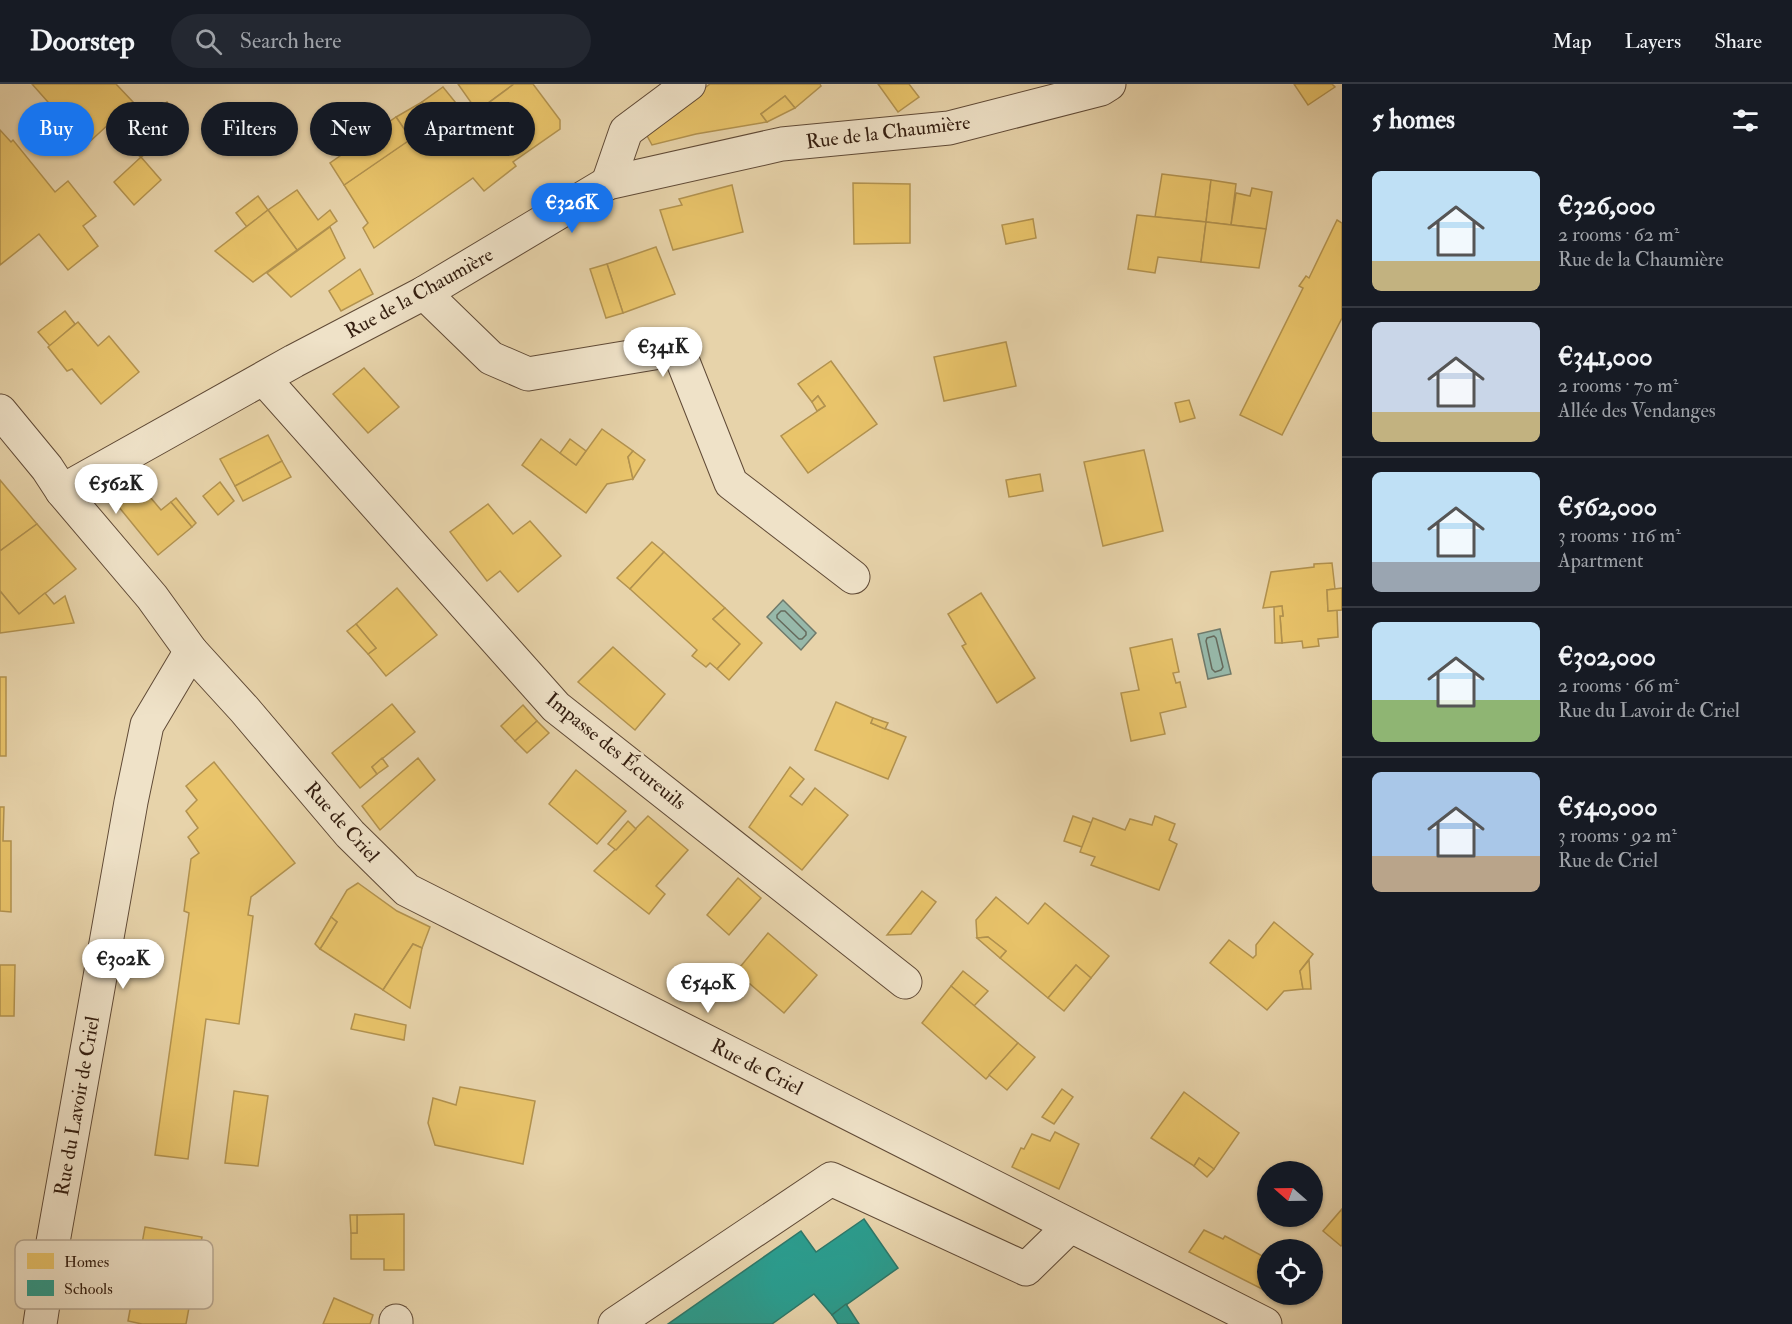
<!DOCTYPE html>
<meta charset="utf-8">
<style>
:root{--surface:#171b24;--page:#242831;--text:#f1f3f6;--muted:#9ea1a6;--line:#363941;--accent:#1a73e8}
body{margin:0;font-family:"IM FELL Double Pica",serif;background:var(--page);color:var(--text);height:100vh;display:flex;flex-direction:column;font-size:22px;white-space:nowrap}
*{box-sizing:border-box;margin:0}
p{font-size:20px;color:var(--muted)}
.icon{flex:none;width:33px;height:33px;fill:none;stroke:currentColor;stroke-width:2;stroke-linecap:round;stroke-linejoin:round}
.map{position:relative;flex:1;overflow:hidden}
.details{display:flex;flex-direction:column;background:var(--surface);width:450px}
.details>*{flex:none}
.guide{position:absolute;left:18px;top:18px;width:570px;height:54px;display:flex;gap:12px}
.needle{width:39px;rotate:290deg}
.tools{position:absolute;left:1257px;top:1077px;display:grid;gap:12px}
.tools a{display:grid;place-items:center;width:66px;height:66px;border-radius:50%;background:var(--surface);box-shadow:0 2px 4px #0004;font-size:30px}
.price{position:absolute;translate:-50% -51px;padding:0 14px;border-radius:21px;background:#fff;color:#222;font-size:20px;line-height:39px;filter:drop-shadow(0 2px 3px #0008)}
.price::after{content:'';position:absolute;left:50%;top:36px;width:18px;height:14px;margin-left:-9px;background:inherit;clip-path:polygon(0 0,100% 0,50% 100%)}
.price.on{background:var(--accent);color:#fff}
ul{padding:0;list-style:none}
li{display:flex;align-items:center;gap:18px;height:150px;padding:0 30px}
li+li{border-top:2px solid var(--line)}
li span{display:grid;place-items:center;flex:none;width:168px;height:120px;border-radius:9px;color:#555}
li>.icon{margin-inline-start:auto}
span .icon{width:72px;height:72px;fill:#fffc;stroke-width:1}
li b{font-size:26px}
h2{display:flex;justify-content:space-between;align-items:center;height:72px;padding:0 30px;font-size:26px}
.tag{padding:0 21px;border-radius:27px;background:var(--surface);box-shadow:0 2px 4px #0004;font-size:21px;line-height:54px}
.tag.on{background:var(--accent);color:#fff}
header{display:flex;align-items:center;gap:36px;box-sizing:border-box;height:84px;padding:0 30px;background:var(--surface);border-bottom:2px solid var(--line)}
header strong{font-size:28px}
nav{display:flex;gap:33px;margin-inline-start:auto;font-size:21px}
.search{width:420px;height:54px;background:var(--page);display:flex;align-items:center;gap:15px;box-sizing:border-box;padding:0 21px;border-radius:33px;color:var(--muted);font-size:22px}
main{display:flex;flex:1;min-height:0}
.map>svg:first-child{display:block}
</style>
<header>
<strong>Doorstep</strong>
<div class="search"><svg class="icon" aria-label="search" viewBox="0 0 24 24"><circle cx="10" cy="10" r="6"/><path d="M15 15l6 6"/></svg>Search here</div>
<nav><a>Map</a><a>Layers</a><a>Share</a></nav>
</header>
<main>
<div class="map">
<svg width="1342" height="1240" viewBox="0 0 1342 1240">
<rect width="100%" height="100%" fill="#e7d3aa"/>
<filter id="stains"><feTurbulence type="fractalNoise" baseFrequency=".00333" numOctaves="4"/><feColorMatrix values="0 0 0 0 .2 0 0 0 0 .09 0 0 0 0 .02 0 0 0 .5 -.17"/></filter>
<radialGradient id="worn" r=".72"><stop offset=".6" stop-color="#630" stop-opacity="0"/><stop offset="1" stop-color="#630" stop-opacity=".3"/></radialGradient>
<g fill="#97b8a9" stroke="#6f7a6b" stroke-width="1.5">
<polygon points="783,516 816,549 801,566 767,533"/>
<polygon points="1220,545 1231,590 1208,595 1198,550"/>
</g>
<g fill="#e9c46a" stroke="#b2924f" stroke-width="1.5">
<polygon points="32,0 116,0 133,18 86,61"/>
<polygon points="458,0 514,0 477,27"/>
<polygon points="514,0 533,0 560,36 560,45 513,78 516,82 484,107 473,94 374,164 363,144 368,139 344,101 436,37 422,18 443,3 468,34"/>
<polygon points="710,0 820,0 821,2 795,24 785,12 761,30 767,38 696,50 652,61 645,48"/>
<polygon points="878,0 909,0 919,13 898,28"/>
<polygon points="1294,0 1332,0 1335,3 1308,21"/>
<polygon points="785,12 795,24 767,38 761,30"/>
<polygon points="167,18 183,42 141,73 126,63 157,33 153,27"/>
<polygon points="422,18 436,37 411,55 396,33"/>
<polygon points="396,33 411,55 344,101 330,79"/>
<polygon points="0,46 11,58 13,56 55,108 68,97 96,132 83,142 98,162 68,186 39,150 0,181"/>
<polygon points="141,73 161,96 134,121 114,98"/>
<polygon points="1162,90 1211,96 1206,138 1155,133"/>
<polygon points="1211,96 1236,100 1231,141 1206,138"/>
<polygon points="853,99 910,100 910,159 854,160"/>
<polygon points="732,101 743,148 673,166 660,126 682,121 679,115"/>
<polygon points="1252,104 1272,108 1266,145 1231,141 1236,109 1250,112"/>
<polygon points="297,106 318,136 330,126 337,137 297,166 268,126"/>
<polygon points="258,112 268,126 247,143 236,129"/>
<polygon points="268,126 297,166 253,198 215,167"/>
<polygon points="1137,131 1206,138 1201,178 1158,173 1155,189 1128,185"/>
<polygon points="1033,135 1036,154 1006,160 1002,141"/>
<polygon points="1337,136 1342,139 1342,234 1282,351 1240,331 1303,204 1299,202 1306,192 1309,194"/>
<polygon points="1206,138 1266,145 1259,184 1201,178"/>
<polygon points="330,143 345,174 291,213 267,189"/>
<polygon points="656,163 675,210 623,229 607,180"/>
<polygon points="607,180 623,229 606,234 590,185"/>
<polygon points="360,185 373,210 341,227 329,207"/>
<polygon points="65,227 75,240 50,262 38,248"/>
<polygon points="78,238 98,262 109,252 139,288 101,320 72,285 67,287 48,263"/>
<polygon points="1006,258 1016,302 944,317 934,273"/>
<polygon points="831,277 877,340 808,389 781,352 825,322 818,312 812,318 798,300"/>
<polygon points="364,284 399,323 368,349 333,310"/>
<polygon points="818,312 825,322 817,327 812,318"/>
<polygon points="1189,316 1195,334 1180,338 1175,319"/>
<polygon points="602,345 633,367 628,373 633,395 607,400 586,429 522,381 541,355 576,381"/>
<polygon points="268,351 282,377 235,402 220,375"/>
<polygon points="570,355 586,367 576,381 560,369"/>
<polygon points="1144,366 1163,447 1103,462 1084,378"/>
<polygon points="633,367 645,376 633,395 628,373"/>
<polygon points="282,377 291,393 243,417 235,402"/>
<polygon points="129,388 161,426 171,418 192,443 158,471 105,406"/>
<polygon points="1040,390 1043,407 1009,413 1006,396"/>
<polygon points="0,396 37,440 0,467"/>
<polygon points="220,398 234,417 218,431 203,412"/>
<polygon points="176,414 196,439 192,443 171,418"/>
<polygon points="488,420 513,450 530,437 561,472 518,508 500,487 487,497 450,448"/>
<polygon points="37,440 76,485 19,530 0,507 0,467"/>
<polygon points="652,458 664,468 630,505 617,494"/>
<polygon points="664,468 725,524 713,535 740,560 717,585 710,579 706,583 692,572 697,566 630,505"/>
<polygon points="1332,479 1335,505 1327,506 1328,527 1337,526 1338,553 1318,555 1319,562 1303,564 1302,557 1282,559 1280,532 1283,532 1282,522 1263,524 1271,488 1314,483 1314,480"/>
<polygon points="397,504 437,551 386,592 368,570 376,564 356,540"/>
<polygon points="1342,504 1342,526 1328,527 1327,506"/>
<polygon points="0,507 19,530 45,509 54,520 65,512 74,539 0,549"/>
<polygon points="981,509 1035,594 997,619 962,562 966,560 948,530"/>
<polygon points="1282,522 1283,532 1280,532 1282,559 1275,559 1274,523"/>
<polygon points="725,524 762,559 729,596 717,585 740,560 713,535"/>
<polygon points="356,540 376,564 368,570 347,547"/>
<polygon points="1172,555 1179,588 1173,589 1176,599 1180,598 1186,623 1160,629 1165,650 1131,657 1121,609 1139,606 1130,564"/>
<polygon points="613,563 665,610 635,646 578,598"/>
<rect x="0" y="593" width="6" height="79"/>
<polygon points="836,618 873,634 871,639 906,653 888,695 815,666"/>
<polygon points="392,620 415,648 372,683 377,690 360,704 332,669"/>
<polygon points="523,621 537,637 515,657 501,642"/>
<polygon points="873,634 888,639 885,645 871,639"/>
<polygon points="537,637 549,649 527,669 515,657"/>
<polygon points="382,674 388,682 377,690 372,683"/>
<polygon points="418,674 435,696 380,746 362,722"/>
<polygon points="214,678 295,779 251,813 248,831 253,832 239,940 206,935 188,1075 155,1071 189,829 184,827 191,775 199,769 188,753 198,744 186,727 197,716 186,702"/>
<polygon points="790,683 804,695 790,712 802,721 815,704 848,731 802,786 749,743"/>
<polygon points="576,686 626,727 597,760 549,720"/>
<polygon points="0,723 4,723 3,757 11,757 11,828 0,827"/>
<polygon points="648,732 688,766 656,802 665,810 649,830 594,787"/>
<polygon points="1073,732 1092,739 1082,763 1064,757"/>
<polygon points="1155,732 1175,740 1169,756 1177,760 1159,806 1091,781 1095,773 1080,768 1093,734 1125,746 1130,735 1152,741"/>
<polygon points="628,737 636,745 616,766 608,760"/>
<polygon points="738,794 761,814 729,851 707,831"/>
<polygon points="358,799 397,827 430,843 422,864 413,860 383,906 320,865 337,838 331,833 347,806"/>
<polygon points="922,807 936,818 911,850 887,851"/>
<polygon points="996,813 1028,840 1045,819 1109,872 1091,894 1076,881 1048,914 1000,874 1006,867 988,853 977,854 976,836"/>
<polygon points="331,833 337,838 320,865 315,860"/>
<polygon points="1274,838 1313,870 1300,887 1303,905 1284,907 1267,926 1210,879 1229,856 1253,874 1256,871 1256,861"/>
<polygon points="768,849 817,891 784,929 736,888"/>
<polygon points="988,853 1006,867 1000,874 977,854"/>
<polygon points="413,860 422,864 410,924 383,906"/>
<polygon points="1309,876 1311,905 1303,905 1300,887"/>
<polygon points="0,881 15,881 14,932 0,932"/>
<polygon points="1076,881 1091,894 1064,927 1048,914"/>
<polygon points="963,887 988,907 974,922 951,902"/>
<polygon points="951,902 1018,959 986,995 922,939"/>
<polygon points="355,930 406,941 404,956 351,945"/>
<polygon points="1018,959 1035,973 1007,1006 989,991"/>
<polygon points="460,1003 535,1017 523,1080 435,1061 428,1039 433,1014 456,1021"/>
<polygon points="1062,1005 1073,1013 1054,1040 1042,1033"/>
<polygon points="234,1007 268,1012 258,1082 225,1079"/>
<polygon points="1184,1008 1239,1049 1214,1085 1199,1074 1194,1082 1151,1054"/>
<polygon points="1055,1048 1079,1060 1059,1105 1012,1083 1021,1064 1024,1065 1032,1050 1050,1057"/>
<polygon points="1199,1074 1214,1085 1207,1093 1194,1082"/>
<polygon points="1342,1125 1342,1161 1341,1162 1323,1147"/>
<polygon points="404,1130 404,1186 384,1186 384,1175 351,1175 351,1149 357,1149 357,1131"/>
<polygon points="350,1131 357,1131 357,1149 351,1149"/>
<polygon points="145,1143 202,1153 186,1240 142,1240 128,1237"/>
<polygon points="1204,1146 1223,1155 1225,1152 1268,1175 1268,1208 1189,1168"/>
<polygon points="334,1214 373,1231 370,1240 323,1240"/>
</g>
<g fill="#2a9d8f" stroke="#2d7769" stroke-width="1.5">
<polygon points="864,1135 898,1184 832,1231 814,1210 772,1240 668,1240 801,1147 816,1168"/>
<polygon points="846,1220 859,1240 838,1240 832,1231"/>
</g>
<g fill="none" stroke-linecap="round" stroke-linejoin="round">
<g stroke="#656a5c" stroke-width="1.5">
<polygon points="781,527 785,527 806,548 806,551 802,555 799,555 777,534 777,531"/>
<polygon points="1214,552 1216,554 1223,583 1221,586 1215,588 1212,585 1206,557 1207,554"/>
</g>
<g stroke="#604a36" stroke-width="35">
<g id="minor">
<polyline points="608,99 626,47 689,0"/>
<polyline points="424,209 491,274 528,290 678,265 731,399 853,493"/>
<polyline points="264,295 556,623 905,898"/>
<polyline points="0,327 47,384 62,407 152,513 191,567 244,625 350,750 407,806 1265,1240"/>
<polyline points="62,407 294,277 424,209 608,99 782,60 949,44 1101,5 1109,0"/>
<polyline points="40,1240 50,1175 131,718 147,641 191,567"/>
<polyline points="396,1240 396,1237"/>
<polyline points="615,1240 831,1095 1026,1185 1070,1142"/>
</g>
</g>
<use href="#minor" stroke="#efe2c8" stroke-width="33"/>
</g>
<g text-anchor="middle" dominant-baseline="central" stroke-width="6" stroke-linejoin="round" paint-order="stroke">
<g font-size="20" fill="#331d0f" stroke="#efe2c8">
<text transform="translate(888 48) rotate(-7)">Rue de la Chaumière</text>
<text transform="translate(419 209) rotate(-29)">Rue de la Chaumière</text>
<text transform="translate(616 667) rotate(39)">Impasse des Écureuils</text>
<text transform="translate(342 738) rotate(48)">Rue de Criel</text>
<text transform="translate(757 983) rotate(27)">Rue de Criel</text>
<text transform="translate(77 1022) rotate(-80)">Rue du Lavoir de Criel</text>
</g>
</g>
<rect x="15" y="1156" width="198" height="69" rx="9" fill="#efe2c8" stroke="#b7a790" stroke-width="1.5"/>
<rect x="27" y="1169" width="27" height="16" fill="#e9c46a"/>
<rect x="27" y="1196" width="27" height="16" fill="#2a9d8f"/>
<g font-size="16" fill="#331d0f">
<text x="64" y="1183">Homes</text>
<text x="64" y="1210">Schools</text>
</g>
<rect width="100%" height="100%" filter="url(#stains)"/>
<rect width="100%" height="100%" fill="url(#worn)"/>
</svg>
<div class="tools">
<a><svg class="needle" viewBox="-14 -14 28 28"><path d="M0-13l5 13h-10z" fill="#e53935"/><path d="M0 13l5-13h-10z" fill="#9ea1a6"/></svg></a>
<a><svg class="icon" aria-label="locate" viewBox="0 0 24 24"><circle cx="12" cy="12" r="6"/><path d="M12 2v4M12 18v4M2 12h4M18 12h4"/></svg></a>
</div>
<b class="price on" style="left:572px;top:150px">€326K</b>
<b class="price" style="left:663px;top:294px">€341K</b>
<b class="price" style="left:116px;top:431px">€562K</b>
<b class="price" style="left:123px;top:906px">€302K</b>
<b class="price" style="left:708px;top:930px">€540K</b>
<div class="guide">
<a class="tag on">Buy</a>
<a class="tag">Rent</a>
<a class="tag">Filters</a>
<a class="tag">New</a>
<a class="tag">Apartment</a>
</div>
</div>
<section class="details">
<h2>5 homes<svg class="icon" aria-label="filters" viewBox="0 0 24 24"><path d="M4 7h16M4 17h16"/><circle cx="9" cy="7" r="2"/><circle cx="15" cy="17" r="2"/></svg></h2>
<ul>
<li><span style="background:linear-gradient(#bfe0f5 75%,#c2b280 0)"><svg class="icon" aria-label="home" viewBox="0 0 24 24"><path d="M3 11l9-7 9 7M6 9v11h12V9"/></svg></span><div><b>€326,000</b><p>2 rooms · 62 m²</p><p>Rue de la Chaumière</p></div></li>
<li><span style="background:linear-gradient(#c9d6e8 75%,#c2b280 0)"><svg class="icon" aria-label="home" viewBox="0 0 24 24"><path d="M3 11l9-7 9 7M6 9v11h12V9"/></svg></span><div><b>€341,000</b><p>2 rooms · 70 m²</p><p>Allée des Vendanges</p></div></li>
<li><span style="background:linear-gradient(#bfe0f5 75%,#9aa5b1 0)"><svg class="icon" aria-label="home" viewBox="0 0 24 24"><path d="M3 11l9-7 9 7M6 9v11h12V9"/></svg></span><div><b>€562,000</b><p>3 rooms · 116 m²</p><p>Apartment</p></div></li>
<li><span style="background:linear-gradient(#bfe0f5 65%,#8fb573 0)"><svg class="icon" aria-label="home" viewBox="0 0 24 24"><path d="M3 11l9-7 9 7M6 9v11h12V9"/></svg></span><div><b>€302,000</b><p>2 rooms · 66 m²</p><p>Rue du Lavoir de Criel</p></div></li>
<li><span style="background:linear-gradient(#a9c7e8 70%,#b9a48a 0)"><svg class="icon" aria-label="home" viewBox="0 0 24 24"><path d="M3 11l9-7 9 7M6 9v11h12V9"/></svg></span><div><b>€540,000</b><p>3 rooms · 92 m²</p><p>Rue de Criel</p></div></li>
</ul>
</section>
</main>
